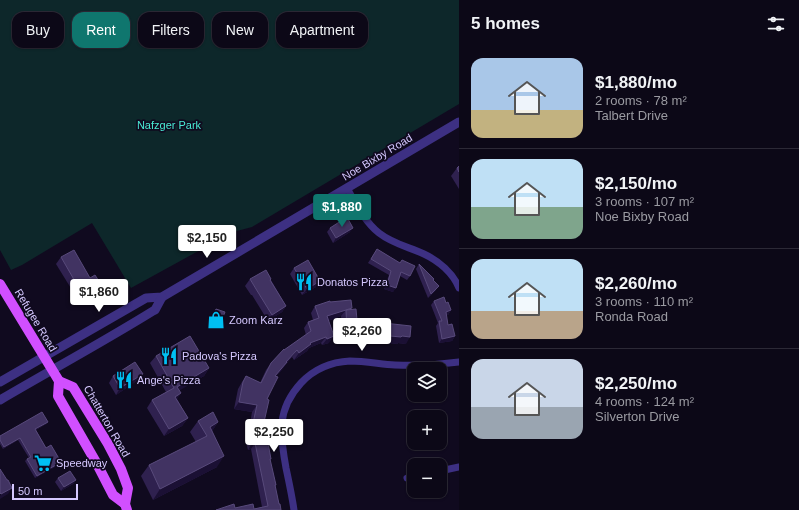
<!DOCTYPE html>
<meta charset="utf-8">
<style>
:root{--surface:#0c0817;--page:#151120;--text:#f1f3f6;--muted:#9a9aa1;--line:#2c2936;--accent:#0f766e}
body{margin:0;font-family:Arial,sans-serif;background:var(--page);color:var(--text);height:100vh;display:flex;flex-direction:column;font-size:15px;white-space:nowrap}
*{box-sizing:border-box;margin:0}
p{font-size:13px;color:var(--muted)}
.icon{flex:none;width:22px;height:22px;fill:none;stroke:currentColor;stroke-width:2;stroke-linecap:round;stroke-linejoin:round}
.map{position:relative;flex:1;overflow:hidden}
.side{display:flex;flex-direction:column;background:var(--surface);width:340px}
.side>*{flex:none}
.hud{position:absolute;left:12px;top:12px;width:380px;height:36px;display:flex;gap:8px}
.tools{position:absolute;left:407px;top:362px;display:grid;gap:8px}
.tools a{display:grid;place-items:center;width:40px;height:40px;border-radius:8px;background:var(--surface);box-shadow:0 1px 3px #0004,0 0 0 1px var(--line);font-size:20px}
.scale{position:absolute;left:12px;bottom:10px;width:66px;box-sizing:border-box;padding-left:4px;border:2px solid #d5c8ff;border-top:0;font-size:11px;line-height:14px;white-space:nowrap;color:#d5c8ff;-webkit-text-stroke:3px #100a1f;paint-order:stroke}
.price{position:absolute;translate:-50% -34px;padding:0 9px;border-radius:4px;background:#fff;color:#222;font-size:13px;line-height:26px;filter:drop-shadow(0 1px 2px #0008)}
.price::after{content:'';position:absolute;left:50%;top:24px;width:12px;height:9px;margin-left:-6px;background:inherit;clip-path:polygon(0 0,100% 0,50% 100%)}
.price.current{background:var(--accent);color:#fff}
ul{padding:0;list-style:none}
li{display:flex;align-items:center;gap:12px;height:100px;padding:0 12px}
li+li{border-top:1px solid var(--line)}
li span{display:grid;place-items:center;flex:none;width:112px;height:80px;border-radius:12px;color:#555}
li>.icon{margin-inline-start:auto}
span .icon{width:48px;height:48px;fill:#fffc;stroke-width:1}
li b{font-size:17px}
h2{display:flex;justify-content:space-between;align-items:center;height:48px;padding:0 12px;font-size:17px}
.pill{padding:0 14px;border-radius:12px;background:var(--surface);box-shadow:0 1px 3px #0004,0 0 0 1px var(--line);font-size:14px;line-height:36px}
.pill.current{background:var(--accent);color:#fff}
main{display:flex;flex:1;min-height:0}
.map>svg:first-child{display:block}
</style>
<main>
<div class="map">
<svg width="459" height="510" viewBox="0 0 459 510">
<rect width="100%" height="100%" fill="#100a1f"/>
<polygon fill="#0d272a" points="0,0 459,0 459,104 252,227 233,232 131,288 92,223 22,265 11,270 0,250"/>
<g fill="none" stroke-linecap="round" stroke-linejoin="round">
<g stroke="#3d3083" stroke-width="7">
<path d="M 347,188 C 356,204 365,222 379,233 C 393,244 409,247 424,254 C 439,261 453,273 459,288"/>
<polyline points="440,471 459,467"/>
<polyline points="407,478 414,476"/>
<path d="M 294,510 C 292,496 289,482 286,468 C 280,435 276,410 301,383 C 314,369 331,362 350,361 C 365,361 380,364 395,365 C 417,366 438,365 459,362"/>
</g>
<g stroke="#3d3083" stroke-width="9">
<polyline points="0,382 146,298 162,297 459,122"/>
<path d="M 0,400 C 51,370 103,342 153,311 L 155,310 L 162,297"/>
</g>
<g stroke="#d14fff" stroke-width="10">
<polyline points="0,284 59,381 73,387 108,444 121,469 128,488 125,504 127,510"/>
<polyline points="59,381 58,396 97,464 113,495 125,504"/>
</g>
</g>
<g fill="#2f214f">
<polygon points="459,166 459,189 451,176 457,168"/>
<polygon points="330,228 350,232 333,243 327,232"/>
<polygon points="377,249 400,263 402,260 410,276 407,280 400,276 393,292 384,289 389,275 368,263"/>
<polygon points="61,257 98,292 80,303 56,264"/>
<polygon points="419,264 433,280 436,290 428,298 416,269"/>
<polygon points="294,268 316,287 302,295 290,274"/>
<polygon points="250,279 271,279 271,280 286,306 282,312 268,321 252,295 251,295 245,286"/>
<polygon points="434,301 446,303 451,310 448,315 446,315 448,325 455,336 452,341 439,343 436,326 438,323 431,305"/>
<polygon points="330,302 351,309 357,320 406,344 398,343 397,344 363,340 363,338 349,339 349,338 343,338 341,316 328,321 329,343 322,345 321,343 309,348 307,351 294,360 292,357 276,376 267,399 264,422 270,460 276,485 275,486 279,504 281,510 216,510 235,508 254,509 262,507 251,449 248,450 246,442 250,437 249,430 252,412 234,409 238,389 242,382 246,376 260,383 266,370 271,363 284,350 306,335 304,328 308,322 313,320 311,313 315,306"/>
<polygon points="216,309 221,322 218,326 210,323 213,313"/>
<polygon points="156,356 209,368 204,376 179,390 177,399 188,418 182,426 164,436 147,408 152,400 166,392 150,363"/>
<polygon points="113,376 138,380 116,395 109,383"/>
<polygon points="198,421 218,422 212,431 217,467 153,500 141,476 149,465 196,442 190,432"/>
<polygon points="48,422 46,424 36,430 46,448 60,464 35,478 25,461 27,459 29,458 18,440 3,449 0,444 0,436"/>
<polygon points="58,478 76,480 73,484 61,491 55,482"/>
</g>
<g fill="#1b1034">
<polygon points="353,228 350,232 333,243 336,238"/>
<polygon points="320,281 316,287 302,295 307,289"/>
<polygon points="387,285 396,288 393,292 384,289"/>
<polygon points="102,286 98,292 80,303 84,297"/>
<polygon points="439,286 436,290 428,298 431,294"/>
<polygon points="286,306 282,312 268,321 272,315"/>
<polygon points="346,310 341,316 322,323 327,316"/>
<polygon points="451,310 448,315 443,317 446,312"/>
<polygon points="213,319 221,322 218,326 210,323"/>
<polygon points="347,332 354,332 349,338 343,338"/>
<polygon points="368,332 363,338 349,339 354,333"/>
<polygon points="368,334 402,336 410,337 406,344 398,343 397,344 363,340"/>
<polygon points="334,336 329,343 322,345 327,339"/>
<polygon points="455,336 452,341 439,343 442,339"/>
<polygon points="326,337 321,343 309,348 307,351 294,360 299,353 310,343"/>
<polygon points="297,350 292,357 282,368 286,362"/>
<polygon points="287,362 283,369 271,382 275,376"/>
<polygon points="209,368 204,376 172,395 177,387"/>
<polygon points="143,374 138,380 116,395 120,388"/>
<polygon points="181,393 176,401 175,397"/>
<polygon points="239,402 257,405 252,412 234,409"/>
<polygon points="188,418 182,426 164,436 169,429"/>
<polygon points="48,422 46,424 34,431 35,429"/>
<polygon points="218,422 211,433 210,427"/>
<polygon points="20,438 18,440 3,449 4,447"/>
<polygon points="252,443 255,443 251,449 248,450"/>
<polygon points="224,456 217,467 153,500 160,489"/>
<polygon points="61,462 60,464 35,478 37,476"/>
<polygon points="76,480 73,484 61,491 64,487"/>
<polygon points="12,488 8,494 0,499 0,496 1,494"/>
</g>
<g fill="#413362" stroke="#584a7b">
<polygon points="459,166 459,172 457,168"/>
<polygon points="347,217 353,228 336,238 330,228"/>
<polygon points="377,249 400,263 402,260 415,266 410,276 401,272 396,288 387,285 391,271 371,259"/>
<polygon points="74,250 90,278 95,275 102,286 84,297 61,257"/>
<polygon points="308,260 320,281 307,289 294,268"/>
<polygon points="419,264 434,279 433,280 439,286 431,294"/>
<polygon points="266,270 271,279 270,280 286,306 272,315 256,289 250,279"/>
<polygon points="444,297 446,303 448,302 451,310 446,312 448,325 452,324 455,336 442,339 439,321 442,321 434,301"/>
<polygon points="351,300 352,308 346,310 356,309 357,320 411,326 410,337 402,336 401,337 368,334 368,332 354,333 354,332 347,332 346,310 327,316 334,336 327,339 326,337 310,343 311,344 299,353 297,350 286,362 287,362 275,376 278,377 267,399 269,400 264,422 271,459 270,459 276,485 275,485 279,504 280,504 281,510 216,510 234,504 235,508 253,504 254,509 268,506 255,443 252,443 251,436 255,435 253,423 257,405 239,402 243,382 246,376 261,383 271,363 284,349 284,350 311,331 308,322 319,318 315,306 330,301 330,302"/>
<polygon points="216,309 225,312 221,322 213,319"/>
<polygon points="190,336 209,368 177,387 181,393 175,397 188,418 169,429 152,400 174,388 156,356"/>
<polygon points="135,362 143,374 120,388 113,376"/>
<polygon points="42,412 48,422 35,429 46,448 51,445 61,462 37,476 27,459 31,457 20,438 4,447 0,440 0,436"/>
<polygon points="213,412 218,422 210,427 224,456 160,489 149,465 207,436 198,421"/>
<polygon points="0,469 7,480 8,480 12,488 1,494 0,493"/>
<polygon points="70,471 76,480 64,487 58,478"/>
</g>
<defs>
<g id="restaurant-bare" transform="scale(1.38)"><path d="M-5-6h1v4h1v-4h1v4h1v-4h1v5L-1.5 .5V6h-2V.5L-5-1ZM5-6V6H3V1.5H1.5Q1.5-4 5-6Z" fill="#00c0f3" stroke="#100a1f" stroke-width="2.5" paint-order="stroke"/></g>
<g id="shop-bare" transform="scale(1.38)"><path d="M-5-2.5h2.3a2.7 3.5 0 0 1 5.4 0H5L5.5 6h-11ZM-1.5-2.5h3a1.5 2.3 0 0 0-3 0Z" fill="#00c0f3" stroke="#100a1f" stroke-width="2.5" paint-order="stroke"/></g>
<g id="supermarket-bare" transform="scale(1.38)"><path d="M-6-5.5h2.5l.6 2H6L4.5 2H-2.5L-4.4-4H-6ZM-1.5 3.2a1.3 1.3 0 1 0 .1 0ZM3 3.2a1.3 1.3 0 1 0 .1 0Z" fill="#00c0f3" stroke="#100a1f" stroke-width="2.5" paint-order="stroke"/></g>
</defs>
<g fill-rule="evenodd">
<use href="#restaurant-bare" x="304" y="282"/>
<use href="#shop-bare" x="216" y="320"/>
<use href="#restaurant-bare" x="169" y="356"/>
<use href="#restaurant-bare" x="124" y="380"/>
<use href="#supermarket-bare" x="43" y="463"/>
</g>
<g text-anchor="middle" dominant-baseline="central" stroke-width="3.5" stroke-linejoin="round" paint-order="stroke">
<g font-size="11" fill="#49ead4" stroke="#100a1f">
<text x="169" y="125">Nafzger Park</text>
</g>
<g font-size="11" fill="#d5c8ff" stroke="#100a1f">
<text transform="translate(377 157) rotate(-31)">Noe Bixby Road</text>
<text transform="translate(36 320) rotate(59)">Refugee Road</text>
<text transform="translate(107 421) rotate(60)">Chatterton Road</text>
</g>
<g font-size="11" fill="#d5c8ff" stroke="#100a1f" text-anchor="start">
<text x="317" y="282">Donatos Pizza</text>
<text x="229" y="320">Zoom Karz</text>
<text x="182" y="356">Padova's Pizza</text>
<text x="137" y="380">Ange's Pizza</text>
<text x="56" y="463">Speedway</text>
</g>
</g>
</svg>
<div class="tools">
<a><svg class="icon" aria-label="layers" viewBox="0 0 24 24"><path d="M12 4l9 5-9 5-9-5zM3 14l9 5 9-5"/></svg></a>
<a>+</a>
<a>−</a>
</div>
<div class="scale">50 m</div>
<b class="price current" style="left:342px;top:228px">$1,880</b>
<b class="price" style="left:207px;top:259px">$2,150</b>
<b class="price" style="left:99px;top:313px">$1,860</b>
<b class="price" style="left:362px;top:352px">$2,260</b>
<b class="price" style="left:274px;top:453px">$2,250</b>
<div class="hud">
<a class="pill">Buy</a>
<a class="pill current">Rent</a>
<a class="pill">Filters</a>
<a class="pill">New</a>
<a class="pill">Apartment</a>
</div>
</div>
<section class="side">
<h2>5 homes<svg class="icon" aria-label="filters" viewBox="0 0 24 24"><path d="M4 7h16M4 17h16"/><circle cx="9" cy="7" r="2"/><circle cx="15" cy="17" r="2"/></svg></h2>
<ul>
<li><span style="background:linear-gradient(#a9c7e8 65%,#c2b280 0)"><svg class="icon" aria-label="home" viewBox="0 0 24 24"><path d="M3 11l9-7 9 7M6 9v11h12V9"/></svg></span><div><b>$1,880/mo</b><p>2 rooms · 78 m²</p><p>Talbert Drive</p></div></li>
<li><span style="background:linear-gradient(#bfe0f5 60%,#7fa58c 0)"><svg class="icon" aria-label="home" viewBox="0 0 24 24"><path d="M3 11l9-7 9 7M6 9v11h12V9"/></svg></span><div><b>$2,150/mo</b><p>3 rooms · 107 m²</p><p>Noe Bixby Road</p></div></li>
<li><span style="background:linear-gradient(#bfe0f5 65%,#b9a48a 0)"><svg class="icon" aria-label="home" viewBox="0 0 24 24"><path d="M3 11l9-7 9 7M6 9v11h12V9"/></svg></span><div><b>$2,260/mo</b><p>3 rooms · 110 m²</p><p>Ronda Road</p></div></li>
<li><span style="background:linear-gradient(#c9d6e8 60%,#9aa5b1 0)"><svg class="icon" aria-label="home" viewBox="0 0 24 24"><path d="M3 11l9-7 9 7M6 9v11h12V9"/></svg></span><div><b>$2,250/mo</b><p>4 rooms · 124 m²</p><p>Silverton Drive</p></div></li>
</ul>
</section>
</main>
